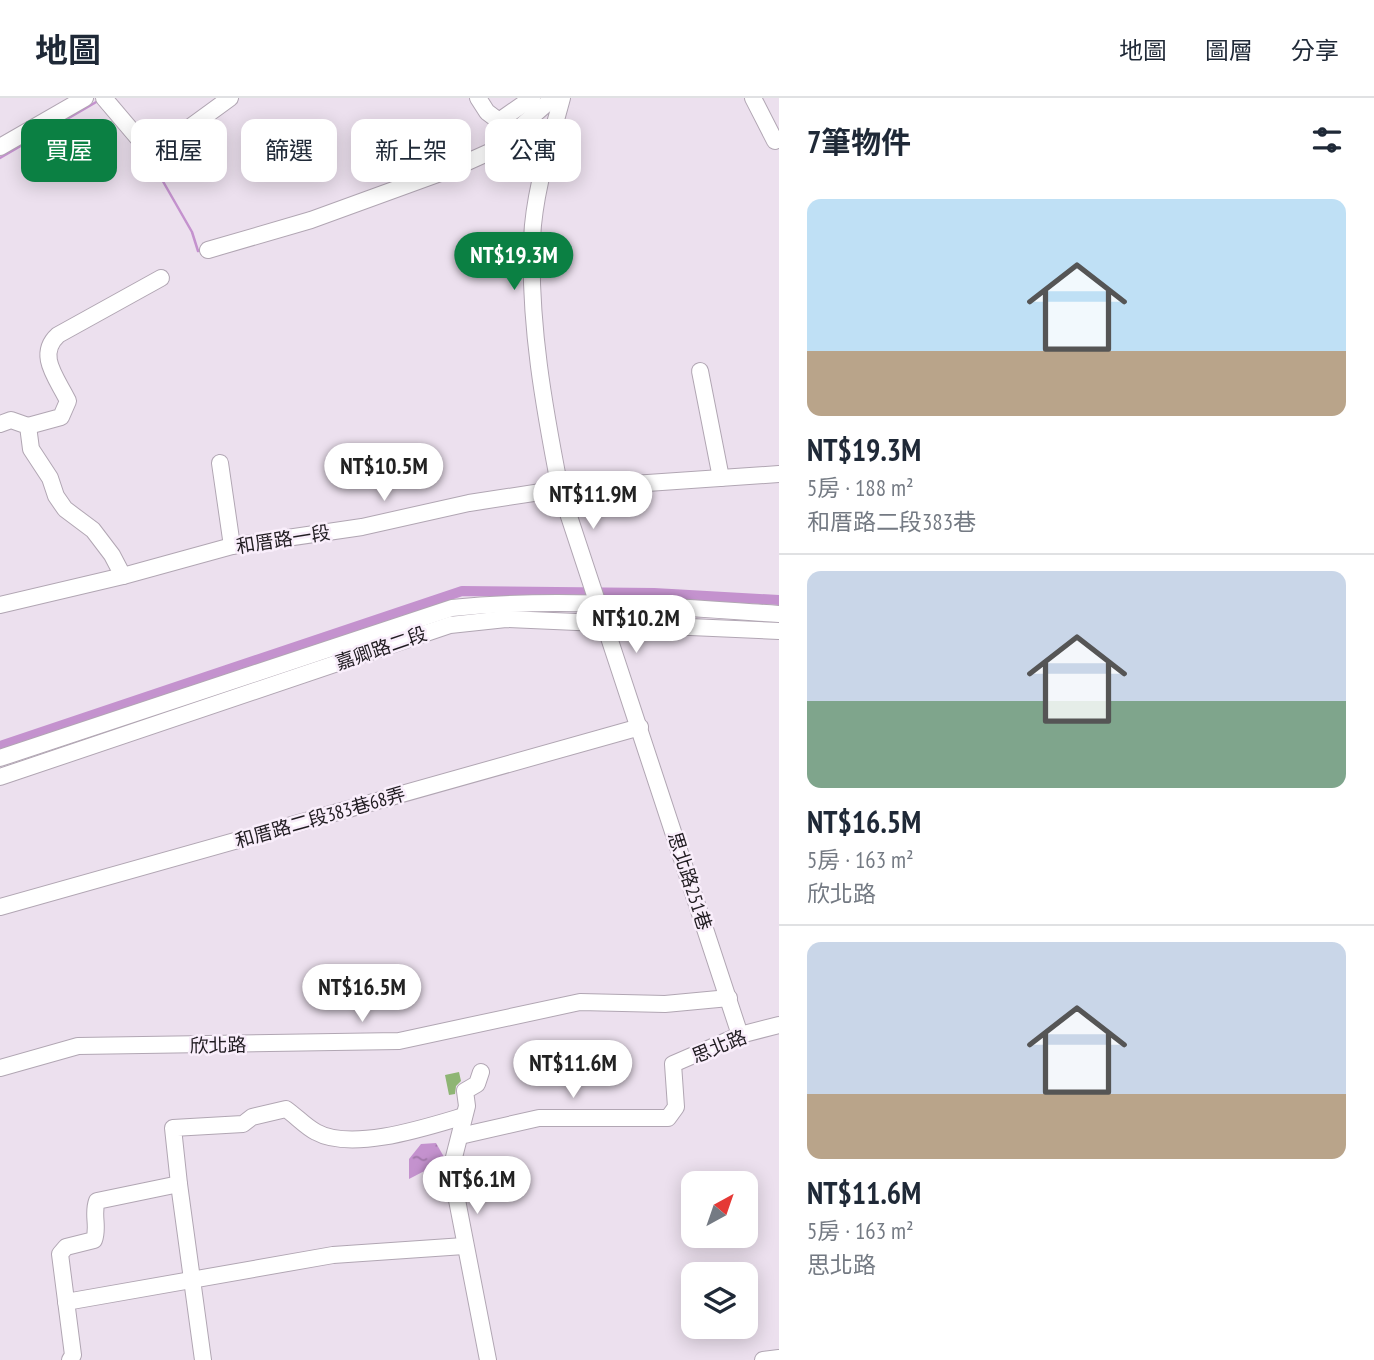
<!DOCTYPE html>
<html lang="zh-TW">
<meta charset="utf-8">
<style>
:root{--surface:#fff;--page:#f2f2f3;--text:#1f2937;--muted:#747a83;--line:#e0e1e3;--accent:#0b8043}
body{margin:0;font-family:"PT Sans Narrow","Noto Sans TC",sans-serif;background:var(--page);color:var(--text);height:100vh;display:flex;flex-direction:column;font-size:26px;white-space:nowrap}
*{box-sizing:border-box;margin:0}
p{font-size:23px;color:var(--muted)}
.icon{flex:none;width:38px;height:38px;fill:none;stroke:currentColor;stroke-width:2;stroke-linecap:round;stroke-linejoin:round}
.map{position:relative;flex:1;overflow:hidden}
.side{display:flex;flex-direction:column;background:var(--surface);width:595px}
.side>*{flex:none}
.banner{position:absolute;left:21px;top:21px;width:653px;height:63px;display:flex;gap:14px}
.needle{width:46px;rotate:40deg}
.tools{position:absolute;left:681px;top:1073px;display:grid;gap:14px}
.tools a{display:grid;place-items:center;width:77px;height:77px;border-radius:14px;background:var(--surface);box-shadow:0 4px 18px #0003;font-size:35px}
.price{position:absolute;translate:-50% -60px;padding:0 16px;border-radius:24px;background:#fff;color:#222;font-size:23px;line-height:46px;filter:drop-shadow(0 2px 4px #0008)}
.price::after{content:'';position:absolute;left:50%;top:42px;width:21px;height:16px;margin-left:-10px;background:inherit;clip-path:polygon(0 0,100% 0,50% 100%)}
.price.selected{background:var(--accent);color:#fff}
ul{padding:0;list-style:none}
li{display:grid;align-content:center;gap:14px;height:371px;padding:0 28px}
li+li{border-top:2px solid var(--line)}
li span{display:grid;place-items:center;height:217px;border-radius:14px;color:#555}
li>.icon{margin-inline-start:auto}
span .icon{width:126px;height:126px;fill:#fffc;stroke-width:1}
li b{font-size:30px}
h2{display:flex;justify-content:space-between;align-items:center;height:84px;padding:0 28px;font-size:30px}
.chip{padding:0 24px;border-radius:14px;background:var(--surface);box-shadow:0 4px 18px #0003;font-size:24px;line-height:63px}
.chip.selected{background:var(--accent);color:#fff}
header{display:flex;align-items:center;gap:42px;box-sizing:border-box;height:98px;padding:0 35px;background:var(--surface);border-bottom:2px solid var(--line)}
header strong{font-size:33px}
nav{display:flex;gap:38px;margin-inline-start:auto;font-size:24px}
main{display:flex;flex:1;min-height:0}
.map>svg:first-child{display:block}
</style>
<header>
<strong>地圖</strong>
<nav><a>地圖</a><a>圖層</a><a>分享</a></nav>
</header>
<main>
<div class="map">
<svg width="779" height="1262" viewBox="0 0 779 1262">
<defs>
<pattern id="water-ripples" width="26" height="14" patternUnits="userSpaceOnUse" patternTransform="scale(1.75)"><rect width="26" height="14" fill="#c492ce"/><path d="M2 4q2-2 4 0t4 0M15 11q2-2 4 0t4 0" fill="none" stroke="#9f76a7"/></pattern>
</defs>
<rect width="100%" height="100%" fill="#ece0ee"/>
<polygon fill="url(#water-ripples)" points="436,1045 444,1059 436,1067 409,1081 409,1061 421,1046"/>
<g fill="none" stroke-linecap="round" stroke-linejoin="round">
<g stroke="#c492ce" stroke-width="2.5">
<polyline points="149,59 192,134 198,153 203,152"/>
<polyline points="0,60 98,3"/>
</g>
<polyline stroke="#c492ce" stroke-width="10" points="0,648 462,493 654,495 779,502"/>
</g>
<polygon fill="#8eb574" points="459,974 461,983 456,988 455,996 449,997 445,977"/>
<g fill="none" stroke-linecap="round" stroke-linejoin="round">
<g stroke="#b1a6b3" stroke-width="18">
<g id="minor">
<polyline points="104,0 149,53 156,54 230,0"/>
<polyline points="478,0 487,14 499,23 532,0"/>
<path d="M 562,0 C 550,45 534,94 532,141 C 529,226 544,309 560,391 L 740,937"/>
<polyline points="753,0 775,43"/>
<polyline points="0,49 85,0"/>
<polyline points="208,152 311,122 454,70 494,52 553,0"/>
<polyline points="700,273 721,380"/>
<polyline points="0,326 11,322 28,328 31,351 50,380 56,398 65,411 93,432 112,457 123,478"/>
<path d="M 28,328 L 61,319 L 68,303 C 57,280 36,257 58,237 L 161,180"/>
<polyline points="220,365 232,448"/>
<polyline points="0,507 123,478 232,448 362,429 469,405 560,391 779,376"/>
<path d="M 0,660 L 452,510 C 561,499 670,509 779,516"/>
<polyline points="0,679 450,527 506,521 779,533"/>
<polyline points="0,809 640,629"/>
<polyline points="0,970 78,948 399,943 580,904 665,906 729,900"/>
<polyline points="481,974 477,986 465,993 467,1008 451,1071 488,1262"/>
<polyline points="460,1038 539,1020 668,1020 676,1009 673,966 740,937 779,927"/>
<path d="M 179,1086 L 173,1030 L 243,1026 L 252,1019 L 286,1011 C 296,1018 306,1029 316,1034 C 352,1054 427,1029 464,1018"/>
<polyline points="66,1204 333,1157 464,1148"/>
<path d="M 70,1262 L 73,1257 L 60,1156 L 66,1149 L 94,1142 C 99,1129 92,1116 97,1103 L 179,1086 L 203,1262"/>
<polyline points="763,1262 779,1260"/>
</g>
</g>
<use href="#minor" stroke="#fff" stroke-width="16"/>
</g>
<g text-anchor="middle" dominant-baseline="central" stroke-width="5" stroke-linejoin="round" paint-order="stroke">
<g font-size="19" fill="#201c21" stroke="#f9eefb">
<text transform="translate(283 441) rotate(-9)">和厝路一段</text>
<text transform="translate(381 550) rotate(-19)">嘉卿路二段</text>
<text transform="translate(320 719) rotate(-16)">和厝路二段383巷68弄</text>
<text transform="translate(690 783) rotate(72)">思北路251巷</text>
<text transform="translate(218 947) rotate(-1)">欣北路</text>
<text transform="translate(719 948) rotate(-22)">思北路</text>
</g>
</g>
</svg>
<div class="tools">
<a><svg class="needle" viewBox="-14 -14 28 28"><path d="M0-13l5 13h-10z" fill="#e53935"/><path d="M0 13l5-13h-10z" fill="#747a83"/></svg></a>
<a><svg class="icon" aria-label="layers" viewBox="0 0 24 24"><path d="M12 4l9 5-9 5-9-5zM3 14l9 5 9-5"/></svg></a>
</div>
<b class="price selected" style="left:514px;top:194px">NT$19.3M</b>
<b class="price" style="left:384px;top:405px">NT$10.5M</b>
<b class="price" style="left:593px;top:433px">NT$11.9M</b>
<b class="price" style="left:636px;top:557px">NT$10.2M</b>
<b class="price" style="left:362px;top:926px">NT$16.5M</b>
<b class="price" style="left:573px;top:1002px">NT$11.6M</b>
<b class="price" style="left:477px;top:1118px">NT$6.1M</b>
<div class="banner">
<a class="chip selected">買屋</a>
<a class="chip">租屋</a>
<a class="chip">篩選</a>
<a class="chip">新上架</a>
<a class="chip">公寓</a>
</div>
</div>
<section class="side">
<h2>7筆物件<svg class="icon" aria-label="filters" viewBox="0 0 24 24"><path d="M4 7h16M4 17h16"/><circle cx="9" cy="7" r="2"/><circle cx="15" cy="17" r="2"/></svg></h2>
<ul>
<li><span style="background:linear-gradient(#bfe0f5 70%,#b9a48a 0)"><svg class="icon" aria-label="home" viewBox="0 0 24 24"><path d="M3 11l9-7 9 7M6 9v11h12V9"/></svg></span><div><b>NT$19.3M</b><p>5房 · 188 m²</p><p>和厝路二段383巷</p></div></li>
<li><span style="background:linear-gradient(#c9d6e8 60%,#7fa58c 0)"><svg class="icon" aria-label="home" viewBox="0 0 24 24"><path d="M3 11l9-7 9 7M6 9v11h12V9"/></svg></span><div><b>NT$16.5M</b><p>5房 · 163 m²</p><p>欣北路</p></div></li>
<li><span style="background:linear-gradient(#c9d6e8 70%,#b9a48a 0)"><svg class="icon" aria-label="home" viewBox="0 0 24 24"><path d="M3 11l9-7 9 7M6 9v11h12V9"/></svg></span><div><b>NT$11.6M</b><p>5房 · 163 m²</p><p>思北路</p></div></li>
</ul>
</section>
</main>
